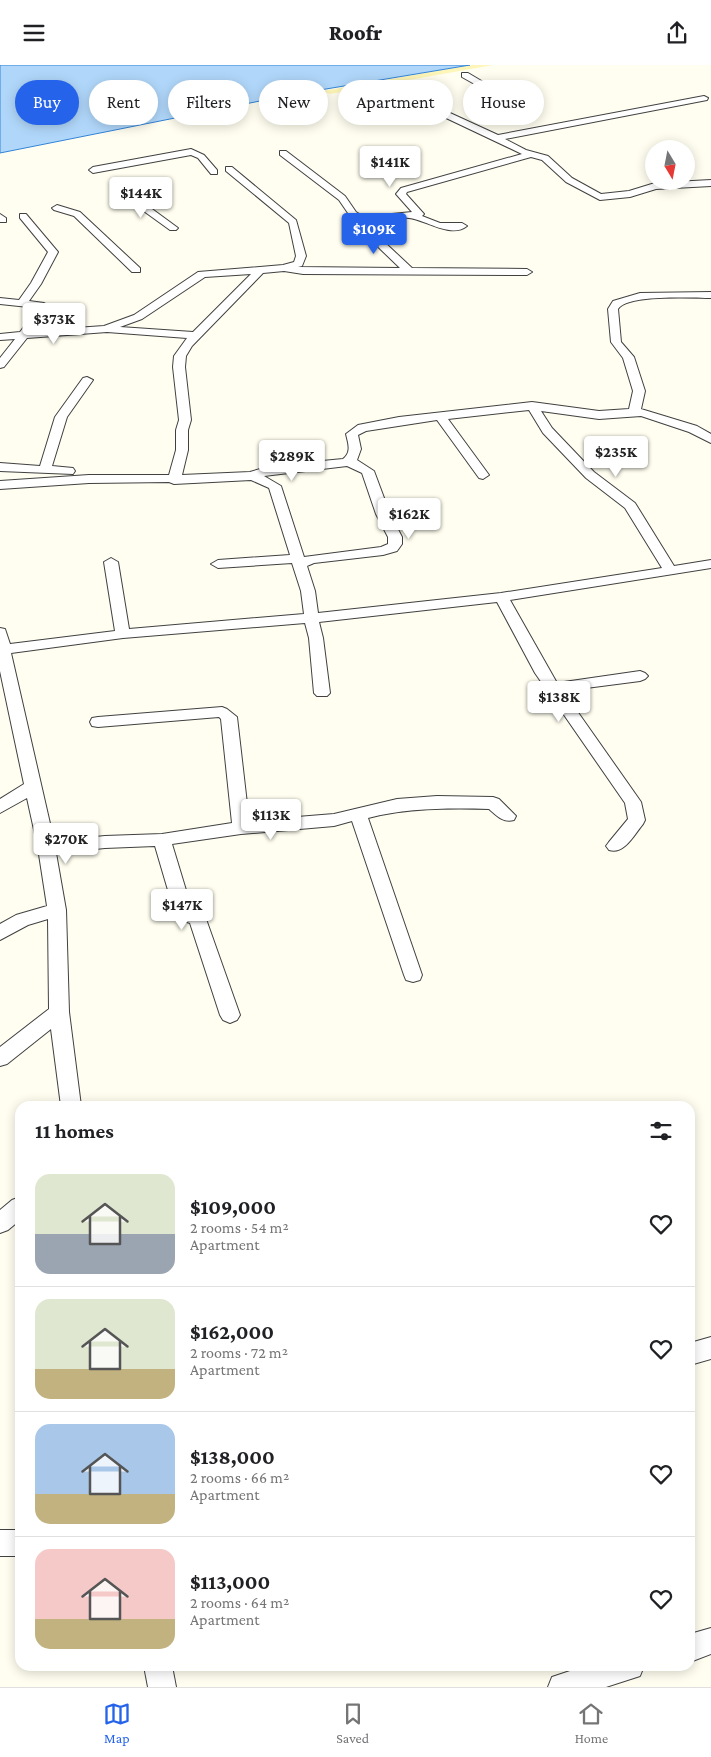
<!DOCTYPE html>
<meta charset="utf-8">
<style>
:root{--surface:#fff;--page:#f2f2f2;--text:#202124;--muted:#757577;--line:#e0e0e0;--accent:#2563eb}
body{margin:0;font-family:"Crimson Pro",serif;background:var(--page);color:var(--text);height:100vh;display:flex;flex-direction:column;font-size:19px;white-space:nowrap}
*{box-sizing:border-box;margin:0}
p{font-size:16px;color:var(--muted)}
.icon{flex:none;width:28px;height:28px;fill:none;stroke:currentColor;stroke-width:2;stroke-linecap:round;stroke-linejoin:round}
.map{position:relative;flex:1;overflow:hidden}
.sheet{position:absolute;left:15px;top:1036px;width:680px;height:570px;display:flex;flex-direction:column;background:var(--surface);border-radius:15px;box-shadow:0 2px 12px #0003}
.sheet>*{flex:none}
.banner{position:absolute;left:15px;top:15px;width:681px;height:45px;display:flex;gap:10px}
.needle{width:32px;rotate:170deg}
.buttons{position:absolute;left:645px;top:75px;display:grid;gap:10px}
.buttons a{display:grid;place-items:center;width:50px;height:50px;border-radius:50%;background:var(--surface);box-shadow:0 2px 12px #0003;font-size:25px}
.price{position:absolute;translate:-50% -42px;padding:0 11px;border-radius:5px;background:#fff;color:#222;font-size:16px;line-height:32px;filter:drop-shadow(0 1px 2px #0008)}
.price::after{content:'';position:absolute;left:50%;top:30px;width:15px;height:11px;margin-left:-8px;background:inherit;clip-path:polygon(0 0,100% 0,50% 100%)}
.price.active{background:var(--accent);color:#fff}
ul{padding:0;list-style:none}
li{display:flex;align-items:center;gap:15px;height:125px;padding:0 20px}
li+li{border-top:1px solid var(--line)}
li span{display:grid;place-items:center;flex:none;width:140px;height:100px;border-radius:15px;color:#555}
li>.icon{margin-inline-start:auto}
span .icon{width:60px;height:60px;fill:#fffc;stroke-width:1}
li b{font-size:21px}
h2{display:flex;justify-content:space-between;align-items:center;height:60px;padding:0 20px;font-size:21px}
.pill{padding:0 18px;border-radius:22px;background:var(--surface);box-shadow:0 2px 12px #0003;font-size:18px;line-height:45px}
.pill.active{background:var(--accent);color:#fff}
header{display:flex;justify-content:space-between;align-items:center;height:65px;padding:0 20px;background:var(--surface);font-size:22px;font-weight:800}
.menu{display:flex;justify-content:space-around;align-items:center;height:70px;border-top:1px solid var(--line);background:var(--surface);font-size:14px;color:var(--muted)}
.menu a{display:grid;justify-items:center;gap:2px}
.menu .active{color:var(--accent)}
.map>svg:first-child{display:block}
</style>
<header><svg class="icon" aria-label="menu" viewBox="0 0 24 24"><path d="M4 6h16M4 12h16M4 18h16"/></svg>Roofr<svg class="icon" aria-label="share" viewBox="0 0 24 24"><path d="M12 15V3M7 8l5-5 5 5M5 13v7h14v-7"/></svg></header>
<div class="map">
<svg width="711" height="1622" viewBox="0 0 711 1622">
<rect width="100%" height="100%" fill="#fffef0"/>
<polygon fill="#fef6b8" points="470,0 493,0 330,29 323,26"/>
<polygon fill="#b0d7fa" stroke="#3284d7" points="0,0 470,0 290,30 0,88"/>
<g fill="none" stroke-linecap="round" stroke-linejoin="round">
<g stroke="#414141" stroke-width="2">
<g id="minor">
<polygon points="462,8 468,8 517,37 510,39 462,12"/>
<path d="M 704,31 L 708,33 L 707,35 L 505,74 L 526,85 L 548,91 L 572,113 L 601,129 L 629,126 L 655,118 L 711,115 L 711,121 L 656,124 L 630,132 L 600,135 L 566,117 L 542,95 L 531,92 L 407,127 L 406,129 L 424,149 L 422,151 L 440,158 L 462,158 L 467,161 C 451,174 424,154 409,153 C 399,152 387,155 377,156 L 381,174 L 412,203 L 527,204 L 532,207 L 527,210 L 303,209 L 284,206 L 263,208 L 192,281 L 186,291 L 185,302 L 191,355 L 188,365 L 188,385 L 182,410 L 250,407 L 270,401 L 343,394 C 352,387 348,378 346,369 L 358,360 L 399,352 L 532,337 L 599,346 L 629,344 L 633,326 L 623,293 L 611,277 L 608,244 L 613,236 L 640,228 L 711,227 L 711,233 C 692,233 628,229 618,244 L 621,277 L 634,292 L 645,326 L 641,344 L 697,361 L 711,369 L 711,378 L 689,367 L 641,351 L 599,354 L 541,346 L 552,363 L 594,407 L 635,438 L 674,501 L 711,495 L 711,503 L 510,535 L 557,618 L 640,606 L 645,608 L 648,611 L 645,614 L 640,616 L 563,626 L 641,737 L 645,755 L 643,759 C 634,770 624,790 609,785 L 606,781 L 609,777 L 628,754 L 625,738 L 535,608 L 497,537 L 319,557 L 323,573 L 330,628 L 327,631 L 317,631 L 314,628 L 309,573 L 305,558 L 123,573 L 11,588 L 54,776 L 105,771 L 162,769 L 232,758 L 221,654 L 219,652 L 98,662 L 92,661 L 90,657 L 92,653 L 98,652 L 222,642 L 227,644 L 237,652 L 249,756 L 334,749 L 397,734 L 437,731 L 493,732 L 499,734 L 516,751 L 514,755 C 503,758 497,751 489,744 C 447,743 408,743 368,753 L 422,910 L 420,915 L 413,917 L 406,915 L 404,910 L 352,756 L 334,761 L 241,769 L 172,779 L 192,845 L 203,849 L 206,854 L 240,950 L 237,955 L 230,958 L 223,955 L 220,950 L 190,858 L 178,854 L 175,849 L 155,781 L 105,783 L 56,788 L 66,845 L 69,947 L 81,1041 L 61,1041 L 51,964 L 7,999 L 0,1001 L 0,982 L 49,944 L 48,854 L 28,860 L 0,875 L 0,859 L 16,850 L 47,841 L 38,783 L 27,733 L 0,748 L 0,734 L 24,719 L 0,606 L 0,563 L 5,564 L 10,579 L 115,566 L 104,497 L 111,493 L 118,497 L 129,564 L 304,549 L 301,526 L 292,498 L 218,503 L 211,499 L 218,495 L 290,490 L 269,423 L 251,415 L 174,419 L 169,417 L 89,418 L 0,424 L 0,416 L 89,410 L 169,410 L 176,385 L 176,365 L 179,355 L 173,302 L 174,291 L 187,273 L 107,267 L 27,273 L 4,302 L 0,303 L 0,293 L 15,274 L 0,275 L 0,269 L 20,267 L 38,243 L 0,239 L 0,233 L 19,235 L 31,218 L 48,187 L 20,153 L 20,149 L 26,149 L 58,187 L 41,219 L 29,236 L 44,238 L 49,241 L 32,266 L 104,261 L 134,250 L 198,207 L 283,200 L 294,197 L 296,191 L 289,158 L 226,106 L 226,102 L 232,102 L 296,155 L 306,191 L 302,201 L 298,202 L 400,203 L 373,177 L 368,156 L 350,151 L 339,135 L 280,90 L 280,86 L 286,86 L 345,131 L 356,147 L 361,150 L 372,151 L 412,147 L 396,129 L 401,123 L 522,89 L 444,52 L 444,48 L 450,48 L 498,70 ZM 251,209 L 193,267 L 120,262 L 142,254 L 205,212 ZM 529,345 L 543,368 L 586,413 L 625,443 L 662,503 L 501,528 L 318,548 L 315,526 L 307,501 L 314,498 L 383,490 L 397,486 L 402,479 L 402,472 L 390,449 L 374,406 L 357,395 L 361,384 L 358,370 L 366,366 L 437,355 L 479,413 L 483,414 L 489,410 L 448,354 ZM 347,401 L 362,408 L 376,449 L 388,472 L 388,479 L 381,482 L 304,492 L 281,421 L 264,411 Z"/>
<polygon points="191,84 204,90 217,105 217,109 211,109 198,93 191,90 93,108 89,105 93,102"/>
<polygon points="114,126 133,130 178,163 176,165 170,165 127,134 111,131 111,127"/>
<polygon points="57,140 80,147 140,203 140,207 132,207 74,151 54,145 52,143"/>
<polygon points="0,149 6,153 6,157 0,157"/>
<polygon points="87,312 93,315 67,352 52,401 73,403 75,406 73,409 0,406 0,398 40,401 55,352 83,313"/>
<polygon points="20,1132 20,1155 8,1165 0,1168 0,1145 12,1135"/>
<polygon points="711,1272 711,1294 690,1300 690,1278"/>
<rect x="0" y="1465" width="20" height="26"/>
<polygon points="711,1563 711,1589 690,1597 690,1569"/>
<polygon points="144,1601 172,1601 176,1622 148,1622"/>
<polygon points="585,1601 644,1601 640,1611 606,1622 548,1622 552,1612"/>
</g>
</g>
<use href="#minor" fill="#fff" fill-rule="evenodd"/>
</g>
</svg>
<div class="buttons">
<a><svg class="needle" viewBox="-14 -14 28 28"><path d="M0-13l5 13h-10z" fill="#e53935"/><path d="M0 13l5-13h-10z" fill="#757577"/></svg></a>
</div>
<b class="price" style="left:390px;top:123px">$141K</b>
<b class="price" style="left:141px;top:154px">$144K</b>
<b class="price active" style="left:374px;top:190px">$109K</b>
<b class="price" style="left:54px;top:280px">$373K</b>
<b class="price" style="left:616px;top:413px">$235K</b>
<b class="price" style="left:292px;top:417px">$289K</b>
<b class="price" style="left:409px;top:475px">$162K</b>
<b class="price" style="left:559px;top:658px">$138K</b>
<b class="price" style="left:271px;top:776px">$113K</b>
<b class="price" style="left:66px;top:800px">$270K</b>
<b class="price" style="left:182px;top:866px">$147K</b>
<div class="banner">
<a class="pill active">Buy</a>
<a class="pill">Rent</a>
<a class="pill">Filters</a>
<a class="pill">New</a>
<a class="pill">Apartment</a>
<a class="pill">House</a>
</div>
<section class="sheet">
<h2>11 homes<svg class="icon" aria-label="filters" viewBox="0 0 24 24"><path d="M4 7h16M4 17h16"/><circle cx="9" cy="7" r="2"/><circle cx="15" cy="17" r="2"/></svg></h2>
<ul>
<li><span style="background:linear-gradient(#dfe7d0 60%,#9aa5b1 0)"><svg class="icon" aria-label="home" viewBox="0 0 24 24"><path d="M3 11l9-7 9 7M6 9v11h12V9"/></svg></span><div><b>$109,000</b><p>2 rooms · 54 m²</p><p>Apartment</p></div><svg class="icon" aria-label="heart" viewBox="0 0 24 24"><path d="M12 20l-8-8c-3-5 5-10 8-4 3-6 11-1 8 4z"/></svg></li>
<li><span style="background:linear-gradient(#dfe7d0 70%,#c2b280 0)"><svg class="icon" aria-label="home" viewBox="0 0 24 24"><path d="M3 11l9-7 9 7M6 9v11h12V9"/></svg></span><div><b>$162,000</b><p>2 rooms · 72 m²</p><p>Apartment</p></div><svg class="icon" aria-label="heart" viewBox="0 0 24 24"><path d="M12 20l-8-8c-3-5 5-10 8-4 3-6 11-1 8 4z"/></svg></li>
<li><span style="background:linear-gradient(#a9c7e8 70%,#c2b280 0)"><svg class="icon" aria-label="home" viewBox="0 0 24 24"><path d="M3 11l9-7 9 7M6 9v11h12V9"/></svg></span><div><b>$138,000</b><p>2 rooms · 66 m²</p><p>Apartment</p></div><svg class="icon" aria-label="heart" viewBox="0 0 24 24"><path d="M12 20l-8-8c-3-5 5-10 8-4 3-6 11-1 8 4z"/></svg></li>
<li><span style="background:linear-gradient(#f6c9c9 70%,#c2b280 0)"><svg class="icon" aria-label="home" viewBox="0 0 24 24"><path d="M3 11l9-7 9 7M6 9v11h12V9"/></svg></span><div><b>$113,000</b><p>2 rooms · 64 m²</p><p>Apartment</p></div><svg class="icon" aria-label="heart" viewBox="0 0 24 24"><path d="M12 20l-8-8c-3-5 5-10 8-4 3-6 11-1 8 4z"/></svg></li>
</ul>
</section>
</div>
<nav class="menu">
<a class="active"><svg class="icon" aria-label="map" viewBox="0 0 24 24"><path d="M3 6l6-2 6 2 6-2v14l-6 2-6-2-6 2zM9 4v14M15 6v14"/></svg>Map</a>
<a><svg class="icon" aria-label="saved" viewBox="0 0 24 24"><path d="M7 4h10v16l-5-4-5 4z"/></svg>Saved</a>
<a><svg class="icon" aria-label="home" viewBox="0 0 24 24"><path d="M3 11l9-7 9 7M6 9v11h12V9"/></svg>Home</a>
</nav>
